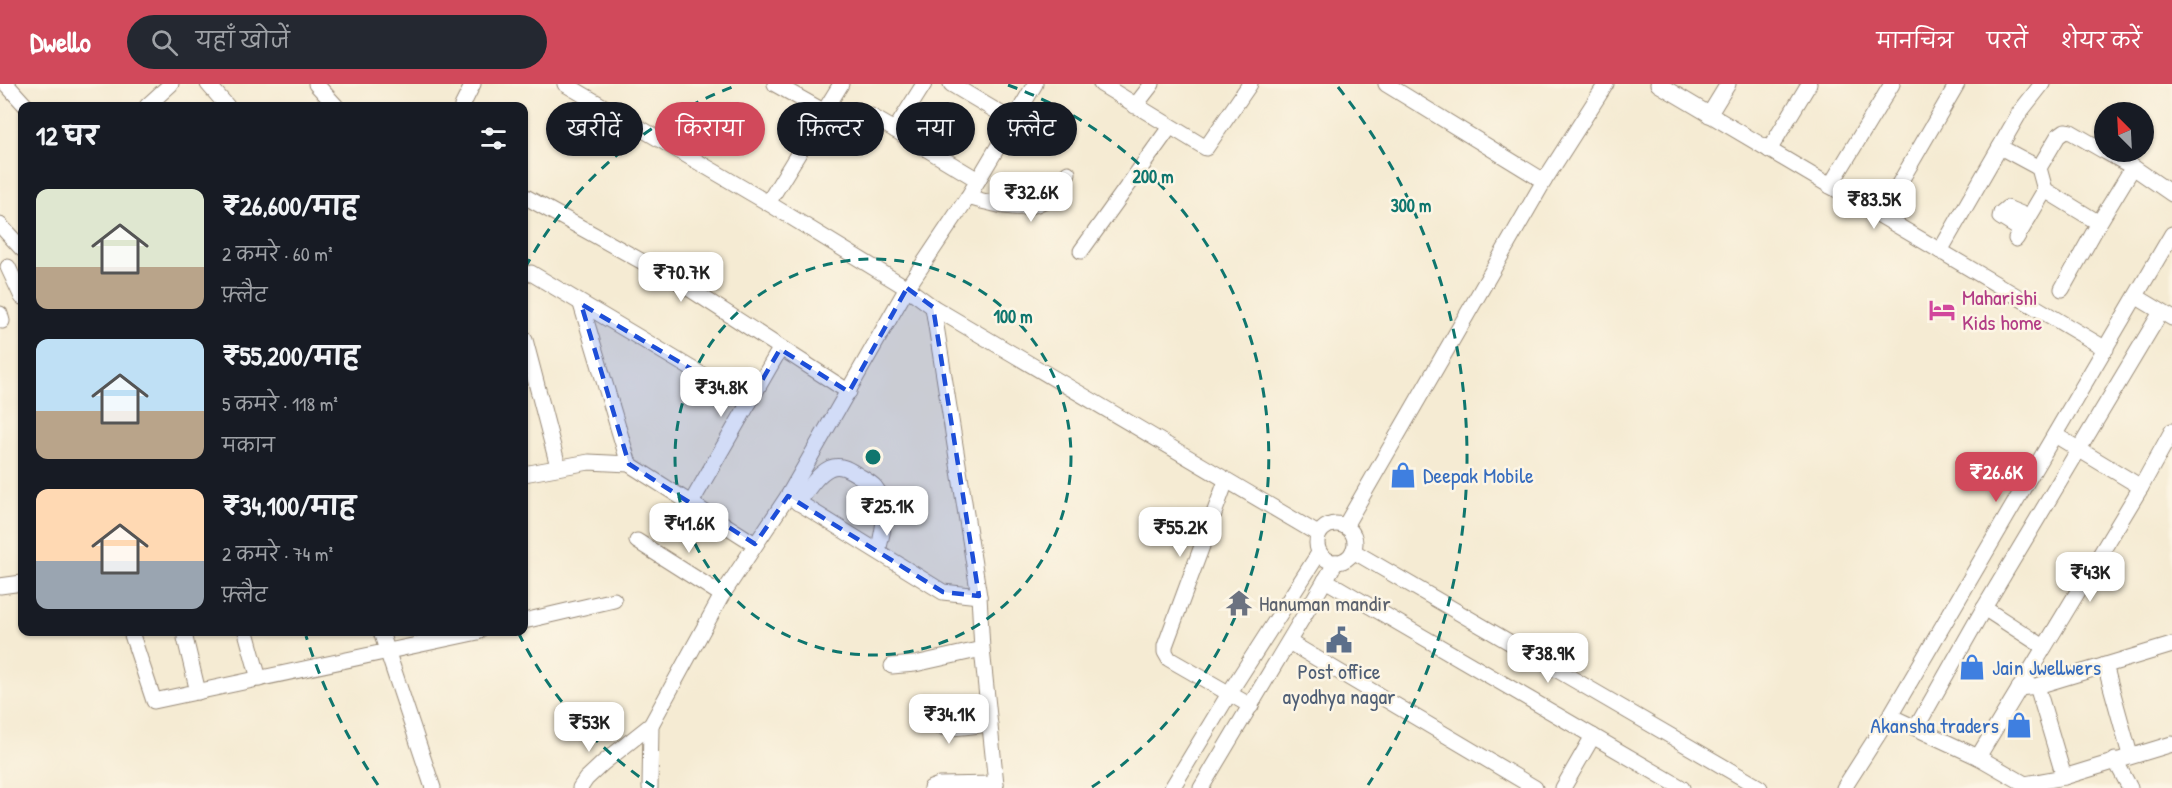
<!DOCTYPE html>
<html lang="hi">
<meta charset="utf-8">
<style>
:root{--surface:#171b24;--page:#242831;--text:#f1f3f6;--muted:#9ea1a6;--accent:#d1495b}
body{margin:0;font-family:"Patrick Hand","Playpen Sans Deva",sans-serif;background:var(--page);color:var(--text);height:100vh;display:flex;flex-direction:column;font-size:22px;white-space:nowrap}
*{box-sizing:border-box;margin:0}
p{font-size:20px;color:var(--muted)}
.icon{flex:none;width:33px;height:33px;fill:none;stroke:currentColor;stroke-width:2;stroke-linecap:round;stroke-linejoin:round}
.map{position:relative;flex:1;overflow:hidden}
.details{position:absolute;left:18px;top:18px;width:510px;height:534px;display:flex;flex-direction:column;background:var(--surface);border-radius:12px;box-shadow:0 2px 4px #0004}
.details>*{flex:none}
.banner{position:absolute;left:546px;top:18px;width:570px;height:54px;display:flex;gap:12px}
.needle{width:39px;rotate:336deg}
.tools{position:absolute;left:2094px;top:18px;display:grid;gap:12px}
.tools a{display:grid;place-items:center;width:60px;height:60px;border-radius:50%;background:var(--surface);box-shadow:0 2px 4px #0004;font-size:30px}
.price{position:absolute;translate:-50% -51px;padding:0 14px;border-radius:12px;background:#fff;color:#222;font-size:20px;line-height:39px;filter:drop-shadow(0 2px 3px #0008)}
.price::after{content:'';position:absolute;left:50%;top:36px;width:18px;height:14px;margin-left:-9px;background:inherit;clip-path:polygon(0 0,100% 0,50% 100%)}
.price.selected{background:var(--accent);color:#fff}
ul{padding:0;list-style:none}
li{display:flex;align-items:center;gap:18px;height:150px;padding:0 18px}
li span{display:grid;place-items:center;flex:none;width:168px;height:120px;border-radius:12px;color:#555}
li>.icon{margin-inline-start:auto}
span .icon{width:72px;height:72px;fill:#fffc;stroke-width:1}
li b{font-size:26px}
h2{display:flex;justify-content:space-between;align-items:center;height:72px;padding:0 18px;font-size:26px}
.pill{padding:0 21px;border-radius:27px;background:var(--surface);box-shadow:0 2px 4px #0004;font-size:21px;line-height:54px}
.pill.selected{background:var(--accent);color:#fff}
header{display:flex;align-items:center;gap:36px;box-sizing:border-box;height:84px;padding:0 30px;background:var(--accent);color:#fff}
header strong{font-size:28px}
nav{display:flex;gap:33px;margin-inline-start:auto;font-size:21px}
.search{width:420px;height:54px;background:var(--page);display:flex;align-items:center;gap:15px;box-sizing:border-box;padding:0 21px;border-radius:33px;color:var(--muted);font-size:22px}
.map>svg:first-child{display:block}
</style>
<header>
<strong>Dwello</strong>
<div class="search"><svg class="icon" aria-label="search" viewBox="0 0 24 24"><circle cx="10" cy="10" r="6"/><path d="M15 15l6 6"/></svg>यहाँ खोजें</div>
<nav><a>मानचित्र</a><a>परतें</a><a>शेयर करें</a></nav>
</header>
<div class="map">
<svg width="2172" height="704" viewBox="0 0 2172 704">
<rect width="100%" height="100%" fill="#fcf5e5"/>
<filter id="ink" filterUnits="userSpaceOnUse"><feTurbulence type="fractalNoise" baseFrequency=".0167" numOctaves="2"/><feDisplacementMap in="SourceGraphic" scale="12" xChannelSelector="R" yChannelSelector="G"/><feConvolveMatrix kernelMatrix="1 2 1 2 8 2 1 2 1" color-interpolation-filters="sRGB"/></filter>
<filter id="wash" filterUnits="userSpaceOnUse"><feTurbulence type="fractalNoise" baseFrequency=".008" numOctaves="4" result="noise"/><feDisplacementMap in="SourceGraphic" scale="24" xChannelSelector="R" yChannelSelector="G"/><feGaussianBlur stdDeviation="1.35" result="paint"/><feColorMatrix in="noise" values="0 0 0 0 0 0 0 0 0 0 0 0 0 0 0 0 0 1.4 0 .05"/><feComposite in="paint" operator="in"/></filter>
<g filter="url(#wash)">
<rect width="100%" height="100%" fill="#f5ebd3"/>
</g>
<g filter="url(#ink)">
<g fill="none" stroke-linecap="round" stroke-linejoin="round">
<g stroke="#988a78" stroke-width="17">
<g id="minor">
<polyline points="6,0 26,22"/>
<polyline points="208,0 227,22"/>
<polyline points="316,0 336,22"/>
<polyline points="565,0 768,119 907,204 933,223 1318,450"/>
<polyline points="775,0 823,27"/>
<polyline points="924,0 895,46 978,96"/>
<polyline points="951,0 1013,37"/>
<polyline points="1101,0 1206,64 1250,0"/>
<polyline points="1386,0 1544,97"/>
<polyline points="1658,0 2106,265"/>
<polyline points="147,22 171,0"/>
<polyline points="462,22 473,0"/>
<polyline points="1135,22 1152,0"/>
<polyline points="1709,31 1728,0"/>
<polyline points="871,32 895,46"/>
<polyline points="2000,63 2039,84"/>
<polyline points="1769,66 1809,0"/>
<polyline points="2106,68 2133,83 2172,110"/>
<polyline points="1830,102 1892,0"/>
<polyline points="2045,106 2099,139"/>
<polyline points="524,112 679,198 849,308"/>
<path d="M 968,113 C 997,121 1030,133 1054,109 C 1060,104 1064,96 1068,89"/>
<polyline points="768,119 841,0"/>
<polyline points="1881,131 1957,0"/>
<polyline points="0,141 22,165"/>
<polyline points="2021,146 2000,133 2001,129 2007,124 2029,133"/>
<polyline points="2016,155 2045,106 2039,84 2058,52 2065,47 2071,48 2104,67"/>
<polyline points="1081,167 1170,43"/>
<polyline points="1940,167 2020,28 2042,0"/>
<polyline points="8,183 22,213"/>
<polyline points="531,189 749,319"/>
<polyline points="2062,205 2099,139 2133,83"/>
<polyline points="2137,213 2172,234"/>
<polyline points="581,220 629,380"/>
<polyline points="933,223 979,512 982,565 996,700 995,704"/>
<polyline points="0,230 2,237"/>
<polyline points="525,256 558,382"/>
<polyline points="2055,351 2141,403"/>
<polyline points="524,390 589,378 629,380 755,460"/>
<polyline points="1226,397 1165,562 1165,568 1169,575 1251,622"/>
<polyline points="788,412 943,508 979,512"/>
<polyline points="691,419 780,265"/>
<path d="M 798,419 C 807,407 816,391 830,384 C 840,380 848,385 856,390 C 862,394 871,398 875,403 C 890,420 883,448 878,467"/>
<circle cx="1336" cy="459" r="19"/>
<polyline points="1345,442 1544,97 1606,0"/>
<polyline points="637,457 722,511"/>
<polyline points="1353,467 1760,704"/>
<polyline points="1325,496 1682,704"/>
<polyline points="0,502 22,499"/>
<polyline points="1984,524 2044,563"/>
<polyline points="524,537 614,516"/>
<polyline points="131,548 154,617 478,548"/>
<polyline points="246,548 259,595"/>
<polyline points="381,548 433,704"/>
<polyline points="185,554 198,608"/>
<polyline points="1289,558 1535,704"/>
<polyline points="2105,581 2130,671"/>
<polyline points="892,582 915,580 982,565"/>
<polyline points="2037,602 2064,693"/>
<polyline points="2019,604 2037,602 2172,561"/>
<polyline points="1890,632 1978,673 2025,700 2064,693 2172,660"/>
<path d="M 918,634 C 944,650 961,642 990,640"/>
<polyline points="1916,644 1984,524 2161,228"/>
<polyline points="1978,673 2141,403 2172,347"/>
<polyline points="2115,676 2130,704"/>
<polyline points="580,704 586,695 603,679 651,641 722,511 788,412 907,204 968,113 1035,0"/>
<polyline points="650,704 651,641"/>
<polyline points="931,704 939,701 996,700"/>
<polyline points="1172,704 1235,600 1319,469"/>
<polyline points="1201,704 1336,478"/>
<polyline points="1563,704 1593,652"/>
<polyline points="1844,704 1890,632 2172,150"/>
</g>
</g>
<use href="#minor" stroke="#fff" stroke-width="15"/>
</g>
</g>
<path fill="#1d4ed8" fill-opacity="0.2" stroke="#1d4ed8" stroke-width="4.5" stroke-dasharray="12 8" stroke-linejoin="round" d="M 907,204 L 933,223 L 979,512 L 943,508 L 788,412 L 755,460 L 629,380 L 581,220 L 749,319 L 780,265 L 849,308 Z"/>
<g fill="none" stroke="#0f766e" stroke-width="3" stroke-dasharray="10 8">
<circle cx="873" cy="373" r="198"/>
<path d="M654 703A396 396 0 0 1 519 550M525 184A396 396 0 0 1 738 1M1008 1A396 396 0 0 1 1092 703"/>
<path d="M378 701A594 594 0 0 1 306 552M1338 3A594 594 0 0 1 1368 701"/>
</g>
<defs>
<g id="hotel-bare" transform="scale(2.07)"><path d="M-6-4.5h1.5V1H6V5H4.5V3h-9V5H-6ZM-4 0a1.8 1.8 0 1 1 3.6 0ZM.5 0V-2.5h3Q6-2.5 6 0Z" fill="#d1479c" stroke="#fcf5e5" stroke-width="2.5" paint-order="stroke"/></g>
<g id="shop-bare" transform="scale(2.07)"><path d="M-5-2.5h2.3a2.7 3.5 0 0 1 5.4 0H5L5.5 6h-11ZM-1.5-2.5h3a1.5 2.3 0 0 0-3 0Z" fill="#3f7fe0" stroke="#fcf5e5" stroke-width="2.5" paint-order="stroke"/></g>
<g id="temple-bare" transform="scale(2.07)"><path d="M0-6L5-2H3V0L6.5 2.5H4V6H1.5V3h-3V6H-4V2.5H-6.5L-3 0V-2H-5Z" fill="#6b7280" stroke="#fcf5e5" stroke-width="2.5" paint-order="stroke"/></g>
<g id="civic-bare" transform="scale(2.07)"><path d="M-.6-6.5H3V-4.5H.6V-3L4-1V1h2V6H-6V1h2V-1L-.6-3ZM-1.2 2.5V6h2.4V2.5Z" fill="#5c6f8a" stroke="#fcf5e5" stroke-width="2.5" paint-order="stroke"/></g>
</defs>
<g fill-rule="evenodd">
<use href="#hotel-bare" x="1942" y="226"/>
<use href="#shop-bare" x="1403" y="391"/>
<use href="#temple-bare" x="1239" y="519"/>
<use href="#civic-bare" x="1339" y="556"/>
<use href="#shop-bare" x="1972" y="583"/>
<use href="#shop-bare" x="2019" y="641"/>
</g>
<g text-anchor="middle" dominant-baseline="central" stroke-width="5" stroke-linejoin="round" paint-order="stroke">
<g font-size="22" fill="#b23c85" stroke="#fcf5e5" text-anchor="start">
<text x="1962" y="213">Maharishi<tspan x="1962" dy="25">Kids home</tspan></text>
</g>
<g font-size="22" fill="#366cbe" stroke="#fcf5e5" text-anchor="start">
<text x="1423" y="391">Deepak Mobile</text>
<text x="1992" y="583">Jain Jwellwers</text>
<text x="1999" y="641" text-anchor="end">Akansha traders</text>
</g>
<g font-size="22" fill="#5b616d" stroke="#fcf5e5" text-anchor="start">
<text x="1259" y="519">Hanuman mandir</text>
</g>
<g font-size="22" fill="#4e5e75" stroke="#fcf5e5">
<text x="1339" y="587">Post office<tspan x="1339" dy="25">ayodhya nagar</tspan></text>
</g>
</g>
<circle cx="873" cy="373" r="9" fill="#0f766e" stroke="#fcf5e5" stroke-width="3"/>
<g font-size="18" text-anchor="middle" font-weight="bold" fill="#0f766e" stroke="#fcf5e5" stroke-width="5" stroke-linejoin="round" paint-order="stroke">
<text x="1153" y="99">200 m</text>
<text x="1411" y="128">300 m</text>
<text x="1013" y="239">100 m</text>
</g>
</svg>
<div class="tools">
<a><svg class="needle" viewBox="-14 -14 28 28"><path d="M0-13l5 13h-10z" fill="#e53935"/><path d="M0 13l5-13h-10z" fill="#9ea1a6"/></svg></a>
</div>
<b class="price" style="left:1031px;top:139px">₹32.6K</b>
<b class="price" style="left:1874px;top:146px">₹83.5K</b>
<b class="price" style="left:681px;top:219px">₹70.7K</b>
<b class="price" style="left:721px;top:334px">₹34.8K</b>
<b class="price selected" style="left:1996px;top:419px">₹26.6K</b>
<b class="price" style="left:887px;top:453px">₹25.1K</b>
<b class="price" style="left:689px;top:470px">₹41.6K</b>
<b class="price" style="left:1180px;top:474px">₹55.2K</b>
<b class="price" style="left:2090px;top:519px">₹43K</b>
<b class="price" style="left:1548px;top:600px">₹38.9K</b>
<b class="price" style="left:949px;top:661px">₹34.1K</b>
<b class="price" style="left:589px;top:669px">₹53K</b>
<div class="banner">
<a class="pill">खरीदें</a>
<a class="pill selected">किराया</a>
<a class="pill">फ़िल्टर</a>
<a class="pill">नया</a>
<a class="pill">फ़्लैट</a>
</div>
<section class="details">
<h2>12 घर<svg class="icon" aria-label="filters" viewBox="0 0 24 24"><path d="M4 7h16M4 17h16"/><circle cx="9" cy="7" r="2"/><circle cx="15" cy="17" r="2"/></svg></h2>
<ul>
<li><span style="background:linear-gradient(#dfe7d0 65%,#b9a48a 0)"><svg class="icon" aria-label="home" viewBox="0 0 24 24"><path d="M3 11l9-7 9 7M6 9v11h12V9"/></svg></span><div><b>₹26,600/माह</b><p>2 कमरे · 60 m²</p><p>फ़्लैट</p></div></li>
<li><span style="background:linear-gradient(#bfe0f5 60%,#b9a48a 0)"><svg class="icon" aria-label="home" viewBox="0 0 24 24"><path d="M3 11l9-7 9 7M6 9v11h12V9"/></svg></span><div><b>₹55,200/माह</b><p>5 कमरे · 118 m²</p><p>मकान</p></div></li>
<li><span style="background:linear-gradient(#ffd9b3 60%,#9aa5b1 0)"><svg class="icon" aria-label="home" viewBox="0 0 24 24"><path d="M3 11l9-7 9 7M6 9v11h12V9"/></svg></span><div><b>₹34,100/माह</b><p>2 कमरे · 74 m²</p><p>फ़्लैट</p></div></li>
</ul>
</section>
</div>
